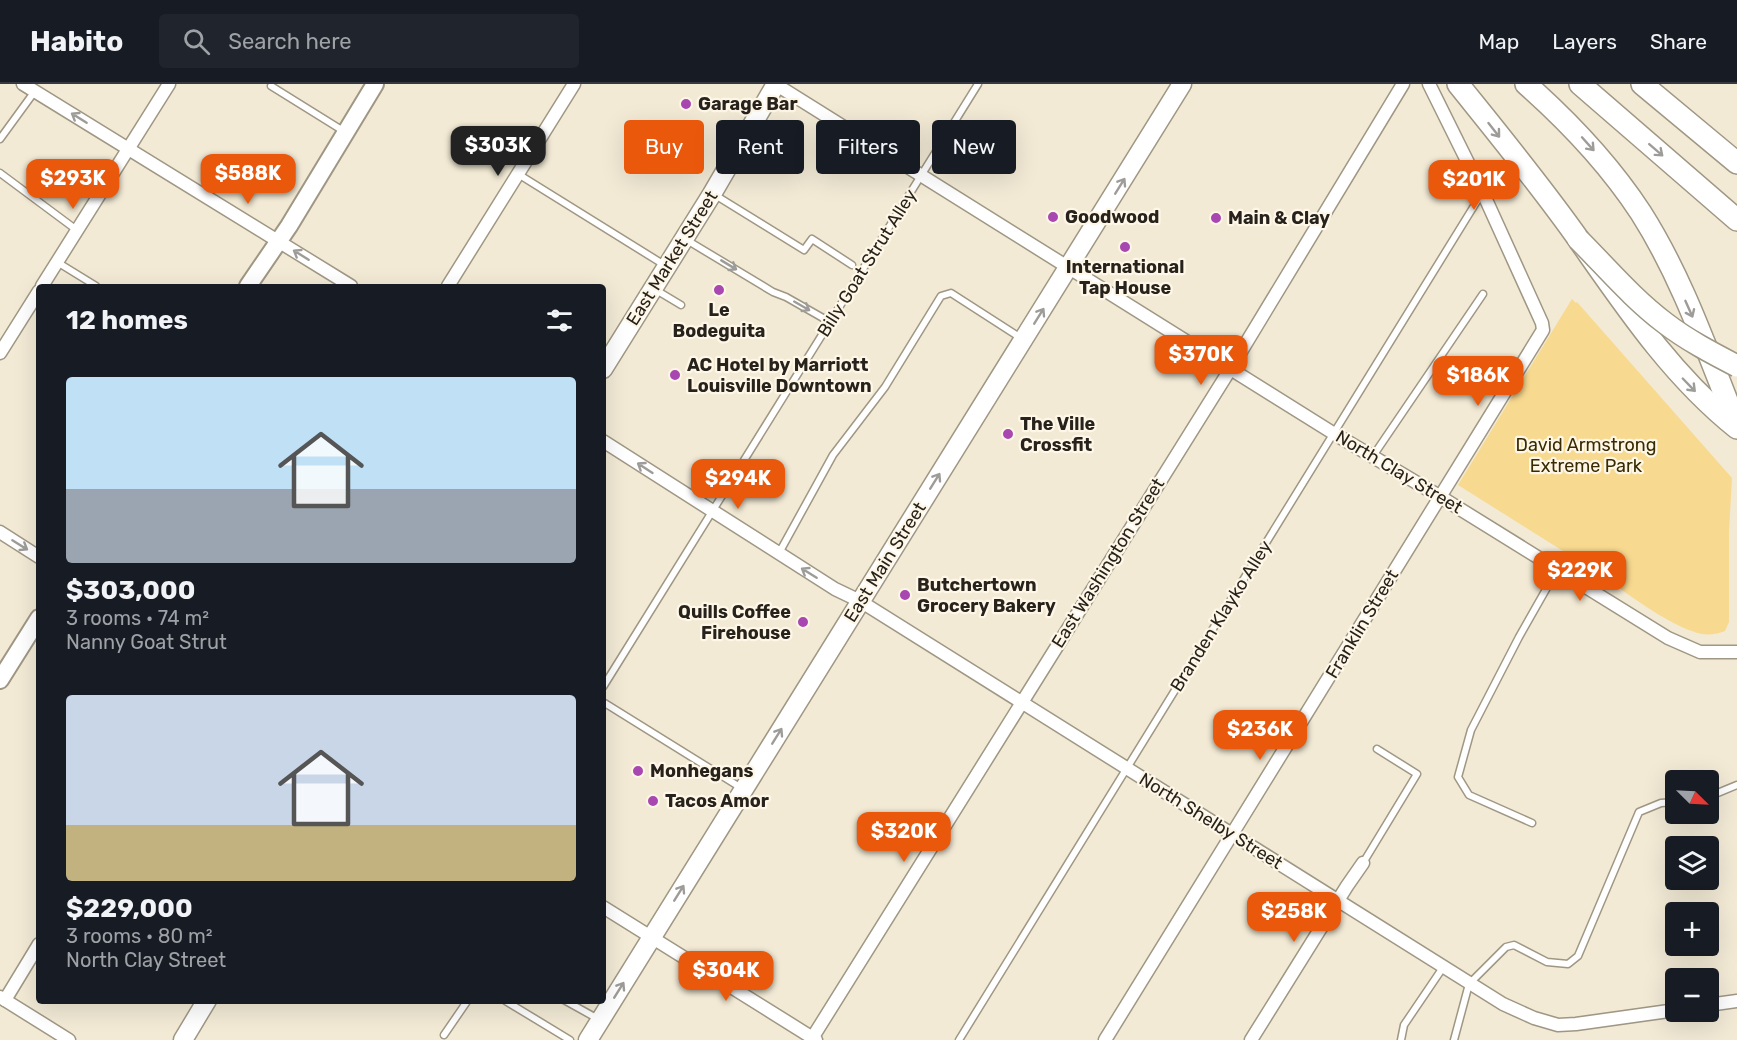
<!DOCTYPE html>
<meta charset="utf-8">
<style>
:root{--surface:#171b24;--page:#20242c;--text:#f1f3f6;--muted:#9ea1a6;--line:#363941;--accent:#ea580c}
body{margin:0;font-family:Rubik,sans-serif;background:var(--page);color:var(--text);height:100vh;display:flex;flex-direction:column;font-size:22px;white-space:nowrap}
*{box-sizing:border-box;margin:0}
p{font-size:20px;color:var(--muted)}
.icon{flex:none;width:33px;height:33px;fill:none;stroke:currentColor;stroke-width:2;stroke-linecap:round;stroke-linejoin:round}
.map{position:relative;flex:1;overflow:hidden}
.details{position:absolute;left:36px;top:200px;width:570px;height:720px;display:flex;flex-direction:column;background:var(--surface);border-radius:6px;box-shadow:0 6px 24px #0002}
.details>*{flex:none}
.top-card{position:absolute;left:624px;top:36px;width:570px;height:54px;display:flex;gap:12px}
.needle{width:39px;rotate:114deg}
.fabs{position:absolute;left:1665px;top:686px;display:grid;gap:12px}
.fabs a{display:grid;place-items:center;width:54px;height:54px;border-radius:6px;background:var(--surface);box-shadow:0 6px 24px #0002;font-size:30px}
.price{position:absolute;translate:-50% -51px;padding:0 14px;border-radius:12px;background:var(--accent);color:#fff;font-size:20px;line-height:39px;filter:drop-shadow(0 2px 3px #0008)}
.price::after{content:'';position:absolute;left:50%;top:36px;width:18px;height:14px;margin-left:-9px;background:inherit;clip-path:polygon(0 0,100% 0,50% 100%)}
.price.active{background:#222;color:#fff}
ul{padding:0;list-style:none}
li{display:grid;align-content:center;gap:12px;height:318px;padding:0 30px}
li span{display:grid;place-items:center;height:186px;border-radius:6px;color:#555}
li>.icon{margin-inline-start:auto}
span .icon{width:108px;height:108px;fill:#fffc;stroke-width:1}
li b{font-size:26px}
h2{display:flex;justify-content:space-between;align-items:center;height:72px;padding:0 30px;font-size:26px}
.chip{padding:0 21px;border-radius:6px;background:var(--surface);box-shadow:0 6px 24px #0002;font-size:21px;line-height:54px}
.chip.active{background:var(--accent);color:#fff}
header{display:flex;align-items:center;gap:36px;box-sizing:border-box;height:84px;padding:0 30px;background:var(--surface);border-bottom:2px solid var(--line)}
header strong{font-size:28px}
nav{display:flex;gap:33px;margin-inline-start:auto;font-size:21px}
.search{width:420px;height:54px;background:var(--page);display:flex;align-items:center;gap:15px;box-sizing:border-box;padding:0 21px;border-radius:6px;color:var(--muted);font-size:22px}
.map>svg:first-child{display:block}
</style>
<header>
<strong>Habito</strong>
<div class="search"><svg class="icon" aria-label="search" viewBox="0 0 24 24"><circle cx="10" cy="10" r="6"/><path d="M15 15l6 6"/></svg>Search here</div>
<nav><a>Map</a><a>Layers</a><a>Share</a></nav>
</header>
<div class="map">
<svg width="1737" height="956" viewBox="0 0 1737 956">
<rect width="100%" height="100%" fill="#f2ead5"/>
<path fill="#f8d990" d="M 1572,215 L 1576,219 L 1577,218 L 1732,394 L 1729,448 L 1729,538 L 1725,547 C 1718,550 1710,551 1702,550 C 1675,545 1628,511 1606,494 L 1458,401 Z"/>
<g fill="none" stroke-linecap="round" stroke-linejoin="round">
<g stroke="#9f9784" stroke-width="9">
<g id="lane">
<polyline points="271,2 345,48"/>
<polyline points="0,55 35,7"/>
<polyline points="0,89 78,147"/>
<polyline points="518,90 666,182"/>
<polyline points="715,111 804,166 812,155 852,181"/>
<polyline points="685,155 773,208 786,213 830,238"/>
<polyline points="57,178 96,202"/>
<polyline points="656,206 681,221"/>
<polyline points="1373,372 1483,210"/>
<polyline points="779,469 833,371 885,303 941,212 951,209 1021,254"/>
<polyline points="603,603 978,0"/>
<polyline points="603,618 743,705"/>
<polyline points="1708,713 1737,701"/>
<polyline points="1532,739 1469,711 1458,693 1471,646 1519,553 1557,486"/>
<polyline points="1363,779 1417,690 1377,665"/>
<polyline points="504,916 570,956"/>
<polyline points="564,916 600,936"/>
<polyline points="444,951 468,916"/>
<polyline points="959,956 1482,109"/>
<polyline points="1401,956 1404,941 1444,882"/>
<polyline points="1454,956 1469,900 1506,863 1514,861 1547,878 1568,880 1578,872 1639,728 1661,719 1676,718"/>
</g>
</g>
<g stroke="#9f9784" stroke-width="15">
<g id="street">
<polyline points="23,0 351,202"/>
<polyline points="775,0 1333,349 1439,412 1668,554 1700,568 1737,568"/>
<polyline points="42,202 169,0"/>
<polyline points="448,202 574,0"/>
<polyline points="0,269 39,207"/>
<polyline points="603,357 835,505 860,517 1503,920 1534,934 1558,941 1576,940 1676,926"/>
<polyline points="0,448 39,473"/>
<polyline points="603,823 816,956"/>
<polyline points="0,913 69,956"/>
<polyline points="5,916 39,860"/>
<polyline points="1708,921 1737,917"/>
<polyline points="811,956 1231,284 1403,0"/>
<polyline points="1105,956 1543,246 1542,239 1483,109 1429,0"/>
<polyline points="1251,956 1347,802 1363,779"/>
</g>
</g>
<g stroke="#9f9784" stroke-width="20">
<g id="secondary">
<polyline points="248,202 289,142 375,0"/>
<polyline points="0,596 39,534"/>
</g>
</g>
<g stroke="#9f9784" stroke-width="21">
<g id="primary">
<polyline points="603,285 712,110 776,0"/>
<polyline points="183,956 207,916"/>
<polyline points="588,956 1182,0"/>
</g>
</g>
<g stroke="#9f9784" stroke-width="24">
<g id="highway">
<path d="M 1458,0 C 1499,51 1541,102 1579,156 C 1626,223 1672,292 1737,344"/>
<path d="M 1526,0 C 1570,39 1609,80 1641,129 C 1683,195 1708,270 1737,342"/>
<polyline points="1580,0 1737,136"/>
<polyline points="1642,0 1737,79"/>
</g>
</g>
<use href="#lane" stroke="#fff" stroke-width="6"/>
<use href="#street" stroke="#fff" stroke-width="12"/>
<use href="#secondary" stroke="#fff" stroke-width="16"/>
<use href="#primary" stroke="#fff" stroke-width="18"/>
<use href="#highway" stroke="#fff" stroke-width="21"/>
<g stroke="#9f9784" stroke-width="24" stroke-linecap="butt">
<path id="highway-bridge" d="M 1578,155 C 1606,183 1633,215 1665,239 C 1687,256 1712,269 1737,282"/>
</g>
<use href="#highway-bridge" stroke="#fff" stroke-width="21"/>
</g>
<defs><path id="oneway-shaft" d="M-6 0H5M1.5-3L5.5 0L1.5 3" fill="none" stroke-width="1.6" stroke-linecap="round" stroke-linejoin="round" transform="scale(1.5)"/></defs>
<g stroke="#9e9c99">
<use href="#oneway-shaft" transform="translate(79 34) rotate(-148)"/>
<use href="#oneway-shaft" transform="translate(1494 46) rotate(52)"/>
<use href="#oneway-shaft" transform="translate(1588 60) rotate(48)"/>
<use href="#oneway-shaft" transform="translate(1656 66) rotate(41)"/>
<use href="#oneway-shaft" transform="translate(1120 102) rotate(-58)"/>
<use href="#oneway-shaft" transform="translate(301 171) rotate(-148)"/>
<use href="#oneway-shaft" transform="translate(729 181) rotate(31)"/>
<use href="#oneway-shaft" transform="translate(802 222) rotate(30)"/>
<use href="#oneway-shaft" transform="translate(1689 225) rotate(66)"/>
<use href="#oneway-shaft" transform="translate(1039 232) rotate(-58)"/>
<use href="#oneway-shaft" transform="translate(1689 301) rotate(46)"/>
<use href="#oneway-shaft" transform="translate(645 384) rotate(-147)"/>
<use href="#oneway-shaft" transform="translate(935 397) rotate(-58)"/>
<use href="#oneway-shaft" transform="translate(20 461) rotate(32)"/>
<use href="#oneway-shaft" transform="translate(809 489) rotate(-148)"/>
<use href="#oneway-shaft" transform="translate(777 652) rotate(-58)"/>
<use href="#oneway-shaft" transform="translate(679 809) rotate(-58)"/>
<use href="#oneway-shaft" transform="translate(619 906) rotate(-58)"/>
</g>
<g fill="#a747af" stroke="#fef7e7" stroke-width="2">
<circle cx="686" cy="20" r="6"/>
<circle cx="1053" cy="133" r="6"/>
<circle cx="1216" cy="134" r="6"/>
<circle cx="1125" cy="163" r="6"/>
<circle cx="719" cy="206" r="6"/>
<circle cx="675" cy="291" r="6"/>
<circle cx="1008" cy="350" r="6"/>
<circle cx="905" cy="511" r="6"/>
<circle cx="803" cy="538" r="6"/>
<circle cx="638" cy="687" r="6"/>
<circle cx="653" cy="717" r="6"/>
</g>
<g text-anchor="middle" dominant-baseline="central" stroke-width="4.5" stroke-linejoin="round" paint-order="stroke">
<g font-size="18" font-weight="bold" fill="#27231c" stroke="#fef7e7" text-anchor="start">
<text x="698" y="20">Garage Bar</text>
<text x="1065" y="133">Goodwood</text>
<text x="1228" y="134">Main &amp; Clay</text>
<text x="1125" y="183" text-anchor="middle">International<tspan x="1125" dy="21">Tap House</tspan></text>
<text x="719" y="226" text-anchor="middle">Le<tspan x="719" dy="21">Bodeguita</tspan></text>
<text x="687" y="281">AC Hotel by Marriott<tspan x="687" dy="21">Louisville Downtown</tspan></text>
<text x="1020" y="340">The Ville<tspan x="1020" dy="21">Crossfit</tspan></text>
<text x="917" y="501">Butchertown<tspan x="917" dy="21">Grocery Bakery</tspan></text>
<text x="791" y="528" text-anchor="end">Quills Coffee<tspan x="791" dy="21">Firehouse</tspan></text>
<text x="650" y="687">Monhegans</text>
<text x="665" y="717">Tacos Amor</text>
</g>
<g font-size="18" fill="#27231c" stroke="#fef7e7">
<text transform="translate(672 174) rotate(-58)">East Market Street</text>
<text transform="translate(867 179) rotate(-58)">Billy Goat Strut Alley</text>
<text transform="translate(1399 388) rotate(31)">North Clay Street</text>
<text transform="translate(885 478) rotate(-58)">East Main Street</text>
<text transform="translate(1108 479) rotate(-58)">East Washington Street</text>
<text transform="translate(1221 532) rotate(-58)">Branden Klayko Alley</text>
<text transform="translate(1362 540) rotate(-59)">Franklin Street</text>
<text transform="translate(1211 737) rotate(32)">North Shelby Street</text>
</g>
<g font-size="18" fill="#392b01" stroke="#fef7e7">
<text x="1586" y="361">David Armstrong<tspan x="1586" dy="21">Extreme Park</tspan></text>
</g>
</g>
</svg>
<div class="fabs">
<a><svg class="needle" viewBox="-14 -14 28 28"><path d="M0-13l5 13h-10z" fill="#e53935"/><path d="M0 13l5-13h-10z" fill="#9ea1a6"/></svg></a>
<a><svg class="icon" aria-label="layers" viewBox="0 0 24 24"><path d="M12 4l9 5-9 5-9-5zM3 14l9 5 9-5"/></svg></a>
<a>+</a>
<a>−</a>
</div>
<b class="price active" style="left:498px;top:93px">$303K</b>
<b class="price" style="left:248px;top:121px">$588K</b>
<b class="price" style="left:73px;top:126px">$293K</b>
<b class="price" style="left:1474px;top:127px">$201K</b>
<b class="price" style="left:1201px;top:302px">$370K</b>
<b class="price" style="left:1478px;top:323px">$186K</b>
<b class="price" style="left:738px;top:426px">$294K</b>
<b class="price" style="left:1580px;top:518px">$229K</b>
<b class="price" style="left:1260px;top:677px">$236K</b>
<b class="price" style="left:904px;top:779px">$320K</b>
<b class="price" style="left:1294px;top:859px">$258K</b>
<b class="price" style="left:726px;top:918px">$304K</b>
<div class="top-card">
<a class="chip active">Buy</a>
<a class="chip">Rent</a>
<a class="chip">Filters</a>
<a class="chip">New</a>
</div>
<section class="details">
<h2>12 homes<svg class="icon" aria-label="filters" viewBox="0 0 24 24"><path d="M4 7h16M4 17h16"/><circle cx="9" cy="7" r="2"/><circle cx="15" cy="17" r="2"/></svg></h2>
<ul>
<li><span style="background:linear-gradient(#bfe0f5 60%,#9aa5b1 0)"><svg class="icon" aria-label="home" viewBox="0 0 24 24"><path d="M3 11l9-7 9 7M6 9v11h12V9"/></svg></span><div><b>$303,000</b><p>3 rooms · 74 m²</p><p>Nanny Goat Strut</p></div></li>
<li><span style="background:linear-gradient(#c9d6e8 70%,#c2b280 0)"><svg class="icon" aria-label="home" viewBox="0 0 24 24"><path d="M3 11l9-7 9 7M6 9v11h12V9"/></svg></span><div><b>$229,000</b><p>3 rooms · 80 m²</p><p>North Clay Street</p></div></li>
</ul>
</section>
</div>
